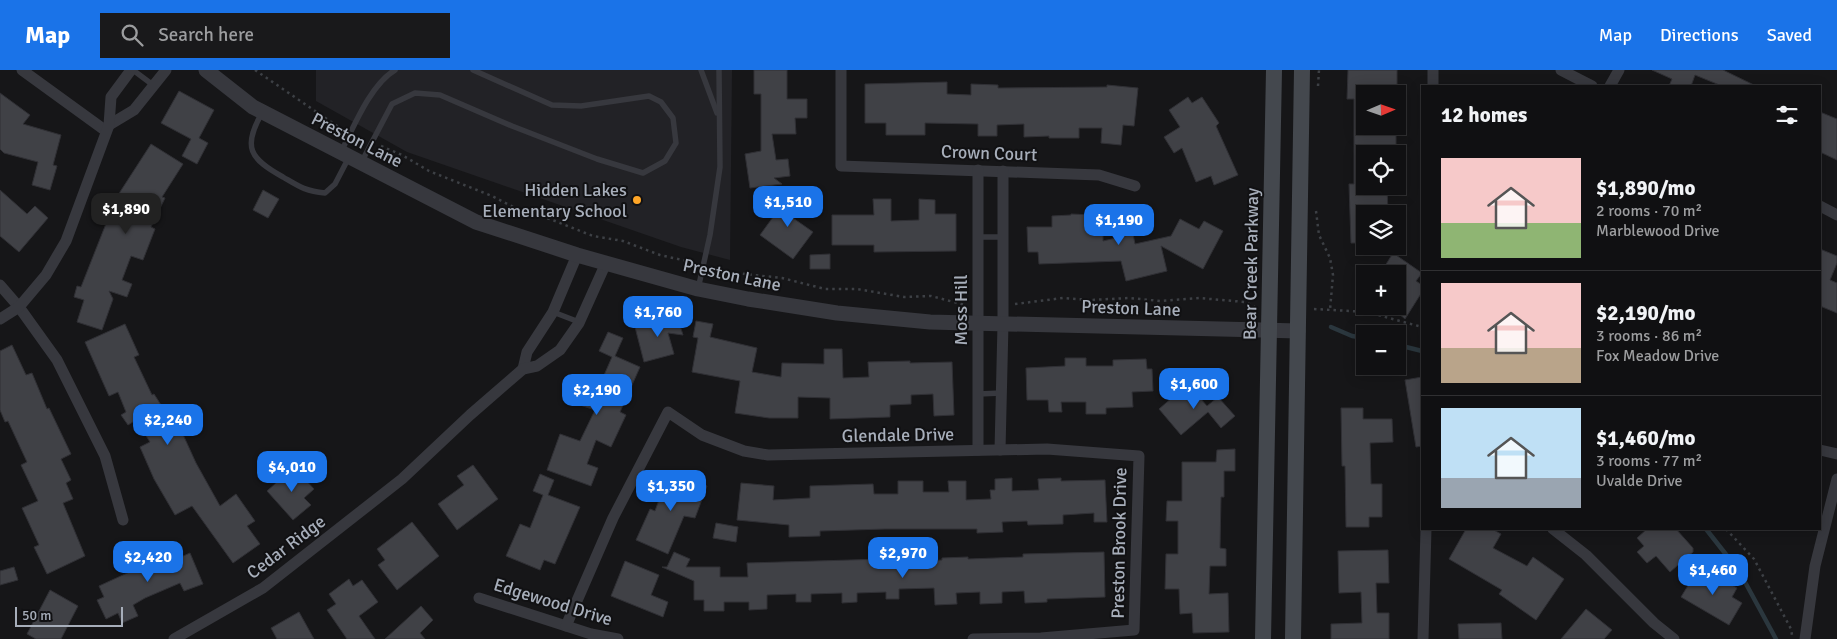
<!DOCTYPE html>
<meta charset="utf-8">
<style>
:root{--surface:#101012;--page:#19191b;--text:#f1f3f6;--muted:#9c9d9f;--line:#303032;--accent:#1a73e8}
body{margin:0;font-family:Signika,sans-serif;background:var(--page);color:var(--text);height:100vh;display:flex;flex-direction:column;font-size:19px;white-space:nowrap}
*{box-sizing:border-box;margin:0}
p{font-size:16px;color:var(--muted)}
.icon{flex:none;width:28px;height:28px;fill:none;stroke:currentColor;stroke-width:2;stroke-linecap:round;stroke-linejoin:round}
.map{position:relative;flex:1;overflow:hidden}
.details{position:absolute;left:1421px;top:15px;width:400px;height:445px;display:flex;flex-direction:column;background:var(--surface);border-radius:0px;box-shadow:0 2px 12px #0003,0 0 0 1px var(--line)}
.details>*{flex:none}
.needle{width:32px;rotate:88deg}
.controls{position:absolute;left:1356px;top:15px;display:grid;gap:10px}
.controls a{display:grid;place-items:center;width:50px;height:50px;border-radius:0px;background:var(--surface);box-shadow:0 2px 12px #0003,0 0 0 1px var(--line);font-size:25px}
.scale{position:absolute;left:15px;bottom:12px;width:108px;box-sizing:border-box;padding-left:5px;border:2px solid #a7aeba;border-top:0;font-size:14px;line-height:18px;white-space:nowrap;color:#a7aeba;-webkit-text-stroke:4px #111113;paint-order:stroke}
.price{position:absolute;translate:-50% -42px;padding:0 11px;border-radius:10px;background:var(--accent);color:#fff;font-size:16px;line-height:32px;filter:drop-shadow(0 1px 2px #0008)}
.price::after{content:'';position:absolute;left:50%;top:30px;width:15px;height:11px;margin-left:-8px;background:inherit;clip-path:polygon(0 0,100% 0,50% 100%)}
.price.on{background:#222;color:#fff}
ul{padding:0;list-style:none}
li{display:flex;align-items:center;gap:15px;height:125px;padding:0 20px}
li+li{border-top:1px solid var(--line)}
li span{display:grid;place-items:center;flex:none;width:140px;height:100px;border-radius:0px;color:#555}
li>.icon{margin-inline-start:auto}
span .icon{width:60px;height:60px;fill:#fffc;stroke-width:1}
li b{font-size:21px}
h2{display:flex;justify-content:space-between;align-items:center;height:60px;padding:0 20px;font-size:21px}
header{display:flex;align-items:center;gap:30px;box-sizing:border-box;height:70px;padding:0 25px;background:var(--accent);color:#fff}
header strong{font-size:24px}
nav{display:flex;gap:28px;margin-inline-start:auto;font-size:18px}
.search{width:350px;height:45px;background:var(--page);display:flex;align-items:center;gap:12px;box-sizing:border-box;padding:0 18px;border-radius:0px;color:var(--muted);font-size:19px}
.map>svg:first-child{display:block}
</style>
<header>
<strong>Map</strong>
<div class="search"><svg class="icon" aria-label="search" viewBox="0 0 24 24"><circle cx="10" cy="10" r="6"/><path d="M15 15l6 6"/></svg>Search here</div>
<nav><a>Map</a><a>Directions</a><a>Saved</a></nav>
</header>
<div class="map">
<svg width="1837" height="569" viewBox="0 0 1837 569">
<rect width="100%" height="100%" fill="#161618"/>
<polygon fill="#222226" points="316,0 732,0 730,190 681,177 407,82 316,31"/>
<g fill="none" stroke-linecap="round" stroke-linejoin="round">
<g stroke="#2b373e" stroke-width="4.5">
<polyline points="1331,257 1352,266 1365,268"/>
<polyline points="1398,275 1422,281"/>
<polyline points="1706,459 1739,501 1776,569"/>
</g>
</g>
<g fill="#404146" stroke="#303035">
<polygon points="754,0 787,0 787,29 807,29 807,48 795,48 796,64 772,64 776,90 788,89 790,106 774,108 782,114 750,118 745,84 761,81 761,24 754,24"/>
<polygon points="1348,0 1397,0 1397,20 1384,20 1384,24 1365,24 1365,56 1396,56 1396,84 1365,84 1365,116 1387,116 1388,144 1365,144 1365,173 1351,173 1349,114 1354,114 1354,29 1347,29"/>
<polygon points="1652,0 1723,0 1756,16 1722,16 1695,5 1691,16 1669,16 1672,9"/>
<polygon points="947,12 947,24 971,25 971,14 998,15 998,18 1107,17 1107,15 1138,18 1134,56 1123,55 1121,75 1101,73 1102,58 1079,58 1079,68 1049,68 1049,66 1024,67 1024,54 997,55 997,66 978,66 978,54 925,53 925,65 886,65 886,53 865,53 865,14"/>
<polygon points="179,21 214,40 199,68 208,73 197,94 182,86 191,69 161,53"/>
<polygon points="0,23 30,45 23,54 61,65 53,95 57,96 50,120 32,115 38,92 4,83 0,79"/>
<polygon points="1188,27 1192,33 1202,27 1219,53 1216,56 1238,105 1214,115 1211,106 1196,112 1182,78 1174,83 1164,67 1180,57 1169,40"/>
<polygon points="1820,42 1837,49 1837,90 1820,82"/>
<polygon points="151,74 183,94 162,127 165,128 151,157 155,159 143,190 131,186 122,210 132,214 127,227 109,221 113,229 102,260 77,252 84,230 74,227 77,216 81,217 111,141 120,122"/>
<polygon points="0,120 27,144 35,136 48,148 19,182 0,166"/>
<polygon points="263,120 279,129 268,148 253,140"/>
<polygon points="792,121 806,131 793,148 813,162 793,189 760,165"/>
<polygon points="873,129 891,129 891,151 919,150 919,129 935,130 935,144 956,144 956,181 874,182 874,175 832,175 832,145 874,145"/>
<polygon points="1071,144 1093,145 1093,157 1103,157 1103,171 1133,164 1135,174 1171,166 1180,149 1199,159 1204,151 1223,161 1203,199 1161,176 1167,201 1126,211 1121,191 1039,194 1038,182 1028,182 1027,157 1052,157 1052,146 1071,145"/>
<polygon points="1820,179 1837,186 1837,193 1830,210 1837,213 1837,243 1820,236"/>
<polygon points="1393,183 1422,203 1416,211 1422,215 1422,222 1405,249 1398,243 1398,204 1380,204"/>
<polygon points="830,184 830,199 810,199 810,185"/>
<polygon points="677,246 683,265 668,263 674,284 644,292 635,257"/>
<polygon points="696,251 713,254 710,267 757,278 752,302 781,307 782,293 824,294 824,279 842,279 843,308 869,307 868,292 910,291 910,293 952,292 954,345 934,346 933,324 911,325 911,334 890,335 890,347 830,349 830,328 798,327 798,348 769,348 735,343 740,311 692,302 698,268 693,267"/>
<polygon points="125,254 139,285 134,287 152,325 154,324 177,360 180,358 196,393 220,436 236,424 255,451 247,456 260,474 233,493 192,436 175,445 154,409 140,377 150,372 136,350 128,355 121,345 126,342 118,322 109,326 85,272"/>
<polygon points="608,262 623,268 615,286 640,297 620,342 626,345 611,377 596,370 587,394 598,398 591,416 547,400 560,364 580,371 595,340 574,333 580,313 598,319 612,287 599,281"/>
<polygon points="12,275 26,305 32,303 47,339 49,338 71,384 61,389 71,410 66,413 73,429 63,433 85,486 47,504 34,477 39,475 22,438 38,431 21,395 27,392 8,351 5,352 0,340 0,281"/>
<polygon points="1065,288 1086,288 1086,296 1113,296 1113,290 1146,289 1147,299 1152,299 1153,321 1132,322 1133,337 1106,338 1106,344 1086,344 1086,332 1061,332 1062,342 1049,342 1048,330 1027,330 1026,298 1065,296"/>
<polygon points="1422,307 1422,376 1416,377 1405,310"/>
<polygon points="1188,314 1207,336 1218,327 1235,346 1221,358 1208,342 1181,365 1159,339"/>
<polygon points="1341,338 1363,338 1363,349 1392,349 1393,372 1370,373 1371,414 1382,414 1382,447 1369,447 1369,457 1346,457 1345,396 1342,396"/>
<polygon points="1235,379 1235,401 1224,401 1224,427 1221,427 1220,478 1226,479 1226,496 1210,496 1209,524 1228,523 1229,562 1193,563 1192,543 1180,544 1179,519 1165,519 1166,484 1178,484 1178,451 1166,451 1167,431 1182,431 1182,392 1216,392 1217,380"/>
<polygon points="473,395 498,429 457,460 438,434 464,415 457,406"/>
<polygon points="294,397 314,419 304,428 311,435 293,450 267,421"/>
<polygon points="669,402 707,416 695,448 684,446 668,484 636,470 650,439 655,441"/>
<polygon points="540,404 554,410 548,425 580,437 555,494 544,490 540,500 506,486 520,454 530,458 543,425 533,421"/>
<polygon points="1012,408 1012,421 1039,420 1038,409 1061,408 1061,411 1105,410 1107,452 1094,452 1094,443 1063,445 1063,454 1028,455 1027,451 1002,452 1003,462 977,463 977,459 885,459 820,461 820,466 789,467 789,455 737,450 741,413 774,416 773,430 810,428 810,416 873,414 874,424 898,424 898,411 923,411 923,422 949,422 948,411 966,411 966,430 991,429 990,420 995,420 995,409"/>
<polygon points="412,452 439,486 397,520 378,495 385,490 377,479"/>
<polygon points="716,453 738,457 736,472 713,468"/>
<polygon points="1466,459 1492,459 1501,464 1493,478 1527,496 1533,487 1564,509 1536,550 1499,524 1502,520 1449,489"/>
<polygon points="1647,459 1676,459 1693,478 1693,482 1670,502 1656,486 1647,493 1637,482 1644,476 1637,468"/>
<polygon points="176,476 181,487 190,483 203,514 184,521 180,513 145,528 133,535 138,546 122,553 118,543 106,549 97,530 104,527 99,516 147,494 145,489"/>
<polygon points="1388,480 1389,513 1376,513 1377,543 1389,543 1389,569 1331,569 1331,554 1362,553 1361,522 1339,523 1338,481"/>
<polygon points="674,482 690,489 686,497 720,497 720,507 748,507 747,493 885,489 885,484 914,483 914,491 942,490 942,488 968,487 968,489 1023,487 1023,484 1104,482 1105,527 1047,529 1047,532 1025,533 1024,521 1002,522 1002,533 980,534 980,522 956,523 957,534 935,535 934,518 899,519 899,529 886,529 886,522 857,523 857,532 842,533 842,523 811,524 811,532 796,532 796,524 767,525 767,539 749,540 749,532 724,532 724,541 704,541 704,530 694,530 694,511 662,497 667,497"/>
<polygon points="625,491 659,505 651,525 668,532 663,547 611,526"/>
<polygon points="1700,496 1737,518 1732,527 1742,533 1729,555 1681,527"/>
<polygon points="14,497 18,510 0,515 0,501"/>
<polygon points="349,509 353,516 362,510 378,532 359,546 375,569 347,569 327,540 336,534 329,524"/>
<polygon points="50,520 78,536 61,569 36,569 27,564"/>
<polygon points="421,536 433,550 420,563 425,569 385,569"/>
<polygon points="1586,539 1612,560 1604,569 1561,569"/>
<polygon points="299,542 314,569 277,569 271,558"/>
<polygon points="1501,553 1502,569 1459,569 1458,554"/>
</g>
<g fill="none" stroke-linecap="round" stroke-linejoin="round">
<g stroke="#3d4045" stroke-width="2.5" stroke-dasharray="2.5 4" stroke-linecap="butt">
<polyline points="255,0 340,58"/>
<polyline points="1318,16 1319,0"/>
<polyline points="381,76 402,85 429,101 492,126 525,143 550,149 593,166 623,171 660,185 691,192"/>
<polyline points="1316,141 1319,165 1330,188 1333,205 1330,240"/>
<polyline points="717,201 782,208 825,219 857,219 904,227 931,226 965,235"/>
<polyline points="1015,234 1063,228 1091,230 1129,228 1160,231 1199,228 1245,232 1255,237"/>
<polyline points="1314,239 1367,242 1422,257"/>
<polyline points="1726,459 1754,489 1791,559 1792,565"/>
</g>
<g stroke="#37383e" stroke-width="5.5">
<polyline points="133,0 153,15"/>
<polyline points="701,0 717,43"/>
<path d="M 262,43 C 242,77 250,89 283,107 C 300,117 305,121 325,123 L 335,114 L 348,89"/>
<path d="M 342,80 C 354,56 371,14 395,0"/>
<polyline points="362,91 392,34 415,23 440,25 512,56 597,89 643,103 665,91 676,73 673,48 661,32 649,26 581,36 552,35 473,0"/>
<polyline points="978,167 1003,167"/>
<polyline points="698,219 710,165 720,97 719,0"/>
<polyline points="553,242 579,252"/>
<polyline points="978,324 1002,323"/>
</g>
<g stroke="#37383e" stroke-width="11">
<polyline points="22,0 106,61"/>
<polyline points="841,0 841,96 1099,105 1135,116"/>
<polyline points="1561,0 1592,16"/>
<polyline points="1433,16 1433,0"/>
<polyline points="1610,16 1619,0"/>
<polyline points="109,55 134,40 166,0"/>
<polyline points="978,100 978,380"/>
<polyline points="1820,136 1837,145"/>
<polyline points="0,215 19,237 57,290 105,386 123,450"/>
<polyline points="0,249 19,237 46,205 66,171 109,55 111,27 131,0"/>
<polyline points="523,299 527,282 553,242 577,185"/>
<polyline points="1000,380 1003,254 1003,101"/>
<polyline points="1820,380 1837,384"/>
<polyline points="1553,459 1586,485 1654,553 1674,569"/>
<polyline points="479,528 591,564 618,569"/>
<polyline points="566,556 613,448 668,342 702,365 744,381 768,385 1047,379 1139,386 1134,560 1041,568 973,569"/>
<polyline points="174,569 263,518 402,409 470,345 523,299 537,296 560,280 579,253 606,193"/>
<polyline points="1423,569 1426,459"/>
<polyline points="1805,569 1815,496 1837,409"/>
</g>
<polyline stroke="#37383e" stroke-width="15" points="206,0 253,37 476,152 577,185 698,219 748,229 837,243 930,252 1298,261"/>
<g stroke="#44484e" stroke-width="16">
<polyline points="1263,569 1274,0"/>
<polyline points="1293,569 1302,0"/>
</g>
</g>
<circle fill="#ffa627" stroke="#111113" stroke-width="2" cx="637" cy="130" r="5"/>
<g text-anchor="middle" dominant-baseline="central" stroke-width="4" stroke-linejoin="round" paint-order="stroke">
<g font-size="18" fill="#a7aeba" stroke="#111113">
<text transform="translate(357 70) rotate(27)">Preston Lane</text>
<text transform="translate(989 83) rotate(2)">Crown Court</text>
<text transform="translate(1251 194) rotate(-89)">Bear Creek Parkway</text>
<text transform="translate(732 205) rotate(12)">Preston Lane</text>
<text transform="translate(1131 238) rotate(2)">Preston Lane</text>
<text transform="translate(961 240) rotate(-90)">Moss Hill</text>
<text transform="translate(898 365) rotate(-1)">Glendale Drive</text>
<text transform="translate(1119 473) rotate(-89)">Preston Brook Drive</text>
<text transform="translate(286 477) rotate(-37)">Cedar Ridge</text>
<text transform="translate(553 532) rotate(17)">Edgewood Drive</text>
</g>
<g font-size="18" fill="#a7aeba" stroke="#111113" text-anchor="end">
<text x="627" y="120">Hidden Lakes<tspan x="627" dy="21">Elementary School</tspan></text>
</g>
</g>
</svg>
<div class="controls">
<a><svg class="needle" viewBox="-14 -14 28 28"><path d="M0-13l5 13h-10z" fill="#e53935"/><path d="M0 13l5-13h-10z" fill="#9c9d9f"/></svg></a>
<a><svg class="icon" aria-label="locate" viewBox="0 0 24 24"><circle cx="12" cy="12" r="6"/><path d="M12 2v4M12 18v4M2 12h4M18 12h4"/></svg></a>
<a><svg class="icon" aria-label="layers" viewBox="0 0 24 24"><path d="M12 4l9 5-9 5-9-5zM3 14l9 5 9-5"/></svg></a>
<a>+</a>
<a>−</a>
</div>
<div class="scale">50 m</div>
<b class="price" style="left:788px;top:158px">$1,510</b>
<b class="price on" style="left:126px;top:165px">$1,890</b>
<b class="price" style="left:1119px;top:176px">$1,190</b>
<b class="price" style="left:658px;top:268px">$1,760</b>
<b class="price" style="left:1194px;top:340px">$1,600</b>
<b class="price" style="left:597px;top:346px">$2,190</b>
<b class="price" style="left:168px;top:376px">$2,240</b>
<b class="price" style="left:292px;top:423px">$4,010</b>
<b class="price" style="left:671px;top:442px">$1,350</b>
<b class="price" style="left:903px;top:509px">$2,970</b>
<b class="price" style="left:148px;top:513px">$2,420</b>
<b class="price" style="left:1713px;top:526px">$1,460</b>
<section class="details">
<h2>12 homes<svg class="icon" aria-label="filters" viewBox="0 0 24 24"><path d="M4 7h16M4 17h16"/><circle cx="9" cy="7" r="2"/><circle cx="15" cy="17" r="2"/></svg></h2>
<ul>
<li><span style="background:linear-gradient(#f6c9c9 65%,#8fb573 0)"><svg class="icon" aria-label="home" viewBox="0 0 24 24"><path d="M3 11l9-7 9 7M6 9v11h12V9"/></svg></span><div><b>$1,890/mo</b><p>2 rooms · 70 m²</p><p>Marblewood Drive</p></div></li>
<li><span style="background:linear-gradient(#f6c9c9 65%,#b9a48a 0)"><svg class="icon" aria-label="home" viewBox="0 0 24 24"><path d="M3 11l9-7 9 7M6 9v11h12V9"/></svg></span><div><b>$2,190/mo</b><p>3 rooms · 86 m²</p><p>Fox Meadow Drive</p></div></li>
<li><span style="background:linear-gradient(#bfe0f5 70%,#9aa5b1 0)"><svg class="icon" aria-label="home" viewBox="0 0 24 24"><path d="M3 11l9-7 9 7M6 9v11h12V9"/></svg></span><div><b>$1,460/mo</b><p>3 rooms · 77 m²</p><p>Uvalde Drive</p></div></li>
</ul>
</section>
</div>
